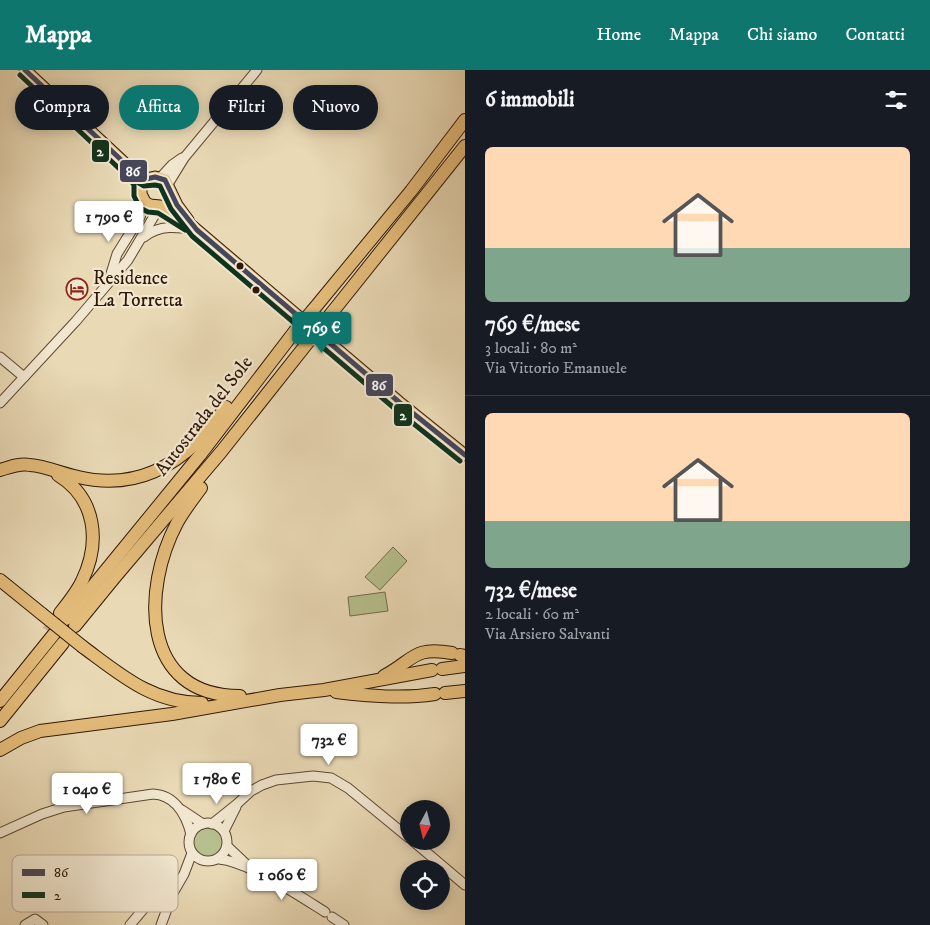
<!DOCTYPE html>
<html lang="it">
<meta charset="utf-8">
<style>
:root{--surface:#171b24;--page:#242831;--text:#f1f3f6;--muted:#9ea1a6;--line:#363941;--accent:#0f766e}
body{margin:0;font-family:"IM FELL DW Pica",serif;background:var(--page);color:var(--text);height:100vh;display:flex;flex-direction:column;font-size:19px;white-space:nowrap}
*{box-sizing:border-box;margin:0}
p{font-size:16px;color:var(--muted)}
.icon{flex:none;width:28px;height:28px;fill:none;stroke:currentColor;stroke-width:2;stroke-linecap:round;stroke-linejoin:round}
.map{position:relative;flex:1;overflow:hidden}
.sheet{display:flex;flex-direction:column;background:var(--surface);width:465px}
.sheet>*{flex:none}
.top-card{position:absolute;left:15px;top:15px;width:375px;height:45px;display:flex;gap:10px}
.needle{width:32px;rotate:187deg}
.tools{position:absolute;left:400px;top:730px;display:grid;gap:10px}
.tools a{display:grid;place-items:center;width:50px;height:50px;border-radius:50%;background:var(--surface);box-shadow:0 2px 12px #0003;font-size:25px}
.price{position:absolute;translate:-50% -42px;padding:0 11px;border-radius:5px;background:#fff;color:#222;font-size:16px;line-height:32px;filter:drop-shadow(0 1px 2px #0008)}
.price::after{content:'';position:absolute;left:50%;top:30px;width:15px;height:11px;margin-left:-8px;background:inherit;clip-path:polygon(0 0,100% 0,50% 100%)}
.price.selected{background:var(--accent);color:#fff}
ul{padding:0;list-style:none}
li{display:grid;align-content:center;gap:10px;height:265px;padding:0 20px}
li+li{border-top:1px solid var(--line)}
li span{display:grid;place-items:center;height:155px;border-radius:8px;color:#555}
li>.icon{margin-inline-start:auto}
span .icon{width:90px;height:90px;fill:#fffc;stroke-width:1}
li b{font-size:21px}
h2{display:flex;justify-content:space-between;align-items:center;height:60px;padding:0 20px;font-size:21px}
.chip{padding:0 18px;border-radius:22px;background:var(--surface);box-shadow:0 2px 12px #0003;font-size:18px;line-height:45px}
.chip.selected{background:var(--accent);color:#fff}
header{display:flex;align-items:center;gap:30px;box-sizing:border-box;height:70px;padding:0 25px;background:var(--accent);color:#fff}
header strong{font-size:24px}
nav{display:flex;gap:28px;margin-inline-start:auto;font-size:18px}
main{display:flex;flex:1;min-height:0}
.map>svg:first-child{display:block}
</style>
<header>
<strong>Mappa</strong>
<nav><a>Home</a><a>Mappa</a><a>Chi siamo</a><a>Contatti</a></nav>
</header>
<main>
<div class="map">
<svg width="465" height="855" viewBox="0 0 465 855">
<rect width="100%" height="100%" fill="#e9d9b5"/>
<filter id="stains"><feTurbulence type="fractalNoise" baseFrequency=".004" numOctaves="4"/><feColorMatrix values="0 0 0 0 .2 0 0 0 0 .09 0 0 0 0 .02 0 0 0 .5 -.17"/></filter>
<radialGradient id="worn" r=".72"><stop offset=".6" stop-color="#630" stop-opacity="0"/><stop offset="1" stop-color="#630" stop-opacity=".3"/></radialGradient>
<g fill="#b6bf8d" stroke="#736c4a">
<polygon points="393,477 407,491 380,520 365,507"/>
<polygon points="385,522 388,541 350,546 348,527"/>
<circle cx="208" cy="773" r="15"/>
</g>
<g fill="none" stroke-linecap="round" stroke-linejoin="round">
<polyline stroke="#c4b292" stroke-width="12" stroke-dasharray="12 6" stroke-linecap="butt" points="48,561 59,544"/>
<g stroke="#5e4832" stroke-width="11">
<g id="minor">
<polyline points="160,108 172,95 182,88"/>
<polyline points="168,114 184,88 257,0"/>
<path d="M 144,167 C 160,154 178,157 197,160"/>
<polyline points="109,210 117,184 140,147 145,132"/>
<polyline points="0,287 24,307"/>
<polyline points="0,333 76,251 128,190 160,136"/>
<polyline points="182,740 203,754"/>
<circle cx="208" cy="772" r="19"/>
<polyline points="212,754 237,734 251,721 262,715 276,710 313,706 331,708 348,718 409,768"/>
<polyline points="224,761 236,737"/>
<path d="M 0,763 L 42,744 L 64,737 L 153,724 C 175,725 186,745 191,764"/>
<polyline points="413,771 465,815"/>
<polyline points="227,776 246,794"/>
<path d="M 219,789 C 249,792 298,825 325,842"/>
<polyline points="332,847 344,855"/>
<polyline points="25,855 35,849 43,855"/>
<polyline points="130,855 161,818"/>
<polyline points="161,855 173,823 184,804 192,783"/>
</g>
</g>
<g stroke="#301806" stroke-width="13">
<g id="major">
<polyline points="25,0 132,100 146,109 155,107 165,110 177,135 188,150"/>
<polyline points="132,100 141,113 141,124 145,132 150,135 160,136 185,150 399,332 465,385"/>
</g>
</g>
<g stroke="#301806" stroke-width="14">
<g id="highway">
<polyline points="313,240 411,121 465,50"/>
<polyline points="326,250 465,76"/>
<path d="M 0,400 C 10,397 20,393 30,395 C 46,396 62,404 78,407 C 124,418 163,405 197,372 C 208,362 217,348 226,337"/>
<path d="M 58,405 C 96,428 101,472 82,511 C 77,522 68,533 60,543"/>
<path d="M 201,418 C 193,429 184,440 177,453 C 142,519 140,626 240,626"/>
<polyline points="0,510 42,544"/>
<polyline points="66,549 200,385 295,261"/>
<polyline points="75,556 115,507 221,382 309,271"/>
<path d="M 83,577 C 121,605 152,633 202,633"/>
<polyline points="460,585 465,586"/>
<polyline points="442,599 465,596"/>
<path d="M 384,606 C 414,590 413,576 452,583"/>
<path d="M 336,622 C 370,626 402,629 435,624"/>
<polyline points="445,623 465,621"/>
<polyline points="0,631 54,564"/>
<polyline points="0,651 63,573"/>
<polyline points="0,680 21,668 40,661 172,644 280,625 324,620 432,600"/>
</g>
</g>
<use href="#minor" stroke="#f1e6cf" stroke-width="9"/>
<use href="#major" stroke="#e4bc7a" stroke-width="11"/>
<use href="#highway" stroke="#e4bc7a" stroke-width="12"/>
<g stroke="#301806" stroke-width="14" stroke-linecap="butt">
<g id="highway-bridge">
<polyline points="295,261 313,240"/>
<polyline points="309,271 326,250"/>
<polyline points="42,544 83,577"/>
</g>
</g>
<use href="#highway-bridge" stroke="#e4bc7a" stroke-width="12"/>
<g stroke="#f1e6cf" stroke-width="9">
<polyline id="bus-1" points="25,0 132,100 146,109 155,107 165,110 177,135 197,160 399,332 465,385"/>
</g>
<g stroke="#f1e6cf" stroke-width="9">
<g id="bus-2">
<polyline points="20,5 127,106 144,116 155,115 160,116 171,139 192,166 394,338 460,391"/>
<polyline points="122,99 134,115 134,126 140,138 148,142 158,143 185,160"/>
</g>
</g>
<use href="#bus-1" stroke="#47475a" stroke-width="5"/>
<use href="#bus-2" stroke="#10331d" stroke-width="5"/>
</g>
<defs>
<g id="hotel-ring" transform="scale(1.125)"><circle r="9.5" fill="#f1e6cf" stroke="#8f2418" stroke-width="1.5"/><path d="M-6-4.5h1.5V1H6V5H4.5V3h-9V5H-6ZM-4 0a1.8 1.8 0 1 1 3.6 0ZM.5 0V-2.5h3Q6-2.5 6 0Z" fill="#8f2418"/></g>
</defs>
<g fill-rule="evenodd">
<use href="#hotel-ring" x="77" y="219"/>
</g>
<g fill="#301806" stroke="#f1e6cf" stroke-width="2">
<circle cx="240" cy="196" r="4.5"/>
<circle cx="256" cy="220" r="4.5"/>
</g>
<g text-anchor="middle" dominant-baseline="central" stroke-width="4.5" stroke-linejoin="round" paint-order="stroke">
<g font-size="19" fill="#301806" stroke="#f1e6cf" text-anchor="start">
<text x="93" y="208">Residence<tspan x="93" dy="22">La Torretta</tspan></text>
</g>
<g font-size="19" fill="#301806" stroke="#f1e6cf">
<text transform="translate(204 346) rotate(-52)">Autostrada del Sole</text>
</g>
</g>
<rect x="12" y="785" width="166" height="57" rx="8" fill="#f1e6cf" stroke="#b7a893" stroke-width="1"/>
<rect x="22" y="799" width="23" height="7" fill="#47475a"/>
<rect x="22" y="822" width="23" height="6" fill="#10331d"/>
<g font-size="14" fill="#301806">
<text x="54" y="807">86</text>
<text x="54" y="830">2</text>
</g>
<g stroke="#f1e6cf" stroke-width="2">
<rect x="91" y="69" width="19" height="24" rx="5" fill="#10331d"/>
<rect x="119" y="89" width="29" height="24" rx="5" fill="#47475a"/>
<rect x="365" y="303" width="29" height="24" rx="5" fill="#47475a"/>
<rect x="393" y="333" width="20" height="24" rx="5" fill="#10331d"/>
</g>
<g font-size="14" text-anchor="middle" font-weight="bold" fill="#fff">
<text x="100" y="86">2</text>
<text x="133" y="106">86</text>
<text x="379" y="320">86</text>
<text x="403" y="350">2</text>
</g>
<rect width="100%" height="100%" filter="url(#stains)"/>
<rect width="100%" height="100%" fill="url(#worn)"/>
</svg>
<div class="tools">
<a><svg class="needle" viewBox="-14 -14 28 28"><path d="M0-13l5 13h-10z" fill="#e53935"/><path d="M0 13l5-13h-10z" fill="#9ea1a6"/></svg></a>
<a><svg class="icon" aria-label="locate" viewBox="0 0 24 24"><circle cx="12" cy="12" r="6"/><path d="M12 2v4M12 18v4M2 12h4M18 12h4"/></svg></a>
</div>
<b class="price" style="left:109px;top:173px">1 790 €</b>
<b class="price selected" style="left:322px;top:284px">769 €</b>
<b class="price" style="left:329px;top:696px">732 €</b>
<b class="price" style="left:217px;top:735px">1 780 €</b>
<b class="price" style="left:87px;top:745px">1 040 €</b>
<b class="price" style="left:282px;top:831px">1 060 €</b>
<div class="top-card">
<a class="chip">Compra</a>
<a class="chip selected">Affitta</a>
<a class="chip">Filtri</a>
<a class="chip">Nuovo</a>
</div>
</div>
<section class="sheet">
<h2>6 immobili<svg class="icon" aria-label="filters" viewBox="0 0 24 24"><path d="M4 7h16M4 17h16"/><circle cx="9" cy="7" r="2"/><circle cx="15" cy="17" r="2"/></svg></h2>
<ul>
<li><span style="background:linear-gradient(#ffd9b3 65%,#7fa58c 0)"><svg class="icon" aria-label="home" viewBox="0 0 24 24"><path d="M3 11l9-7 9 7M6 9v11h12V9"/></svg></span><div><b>769 €/mese</b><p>3 locali · 80 m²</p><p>Via Vittorio Emanuele</p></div></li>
<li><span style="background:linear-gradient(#ffd9b3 70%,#7fa58c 0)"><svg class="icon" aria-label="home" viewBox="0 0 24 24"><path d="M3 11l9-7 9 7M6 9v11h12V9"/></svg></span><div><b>732 €/mese</b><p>2 locali · 60 m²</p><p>Via Arsiero Salvanti</p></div></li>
</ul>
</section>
</main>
